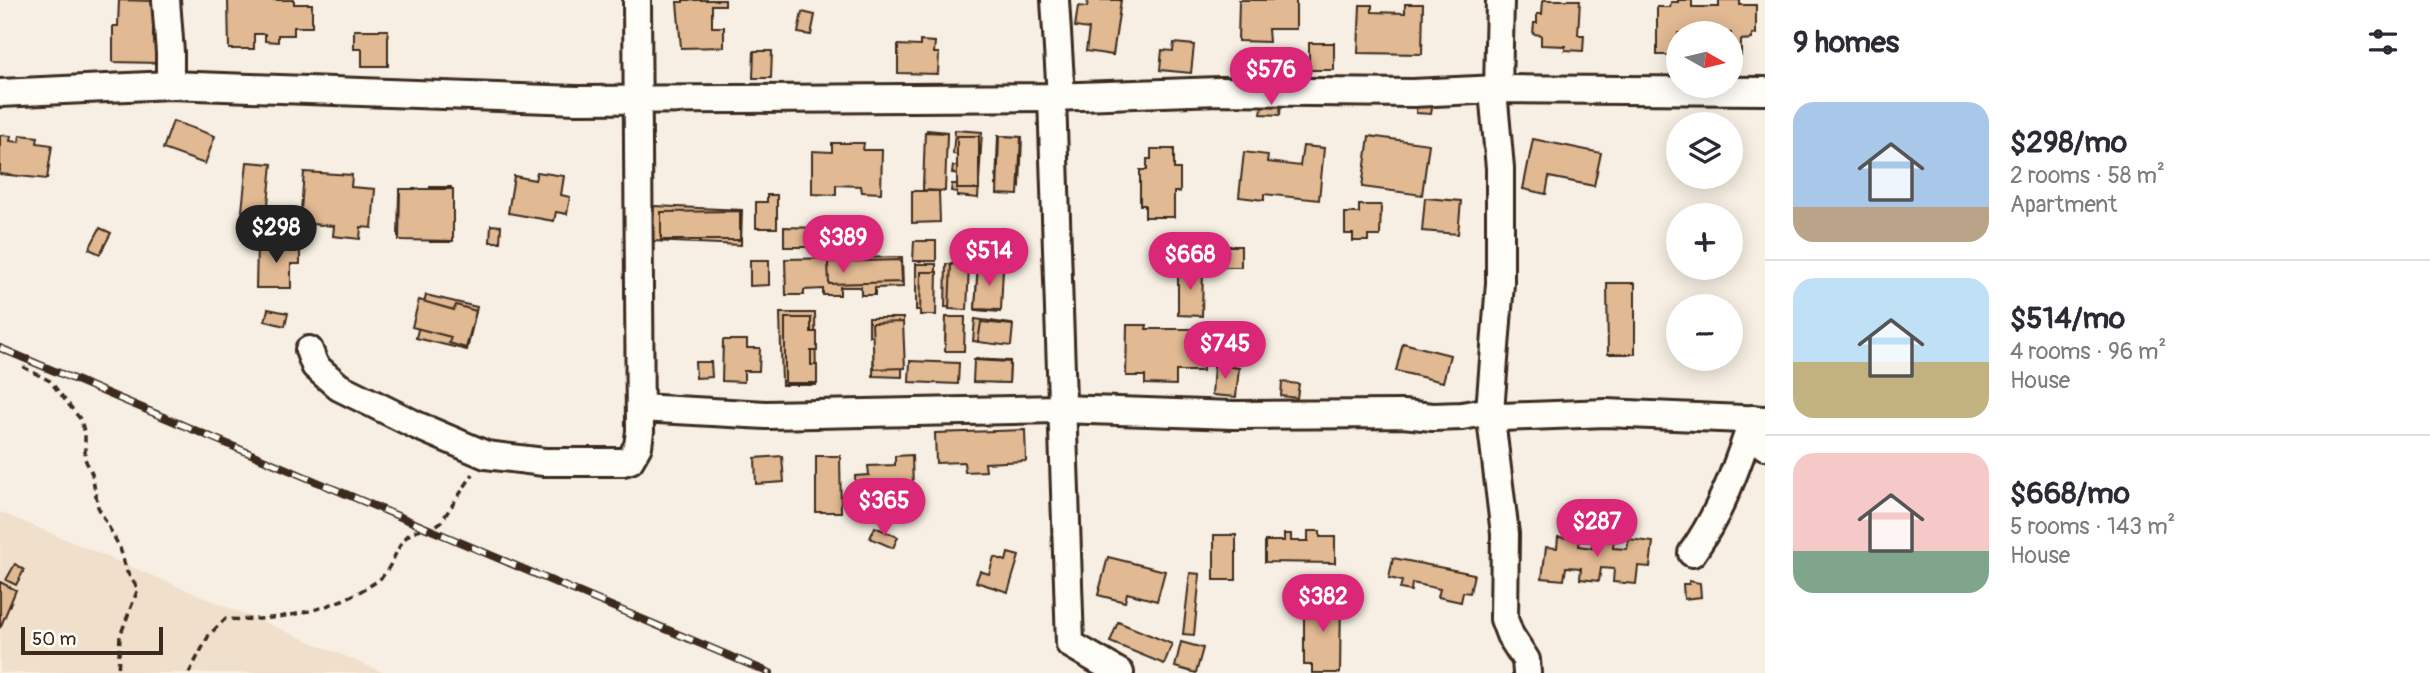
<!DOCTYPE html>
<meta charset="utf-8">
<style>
:root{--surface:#fff;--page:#f7f7f7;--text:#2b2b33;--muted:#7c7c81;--line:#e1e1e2;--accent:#db2777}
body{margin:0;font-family:Pangolin,sans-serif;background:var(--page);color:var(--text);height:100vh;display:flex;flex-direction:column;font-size:26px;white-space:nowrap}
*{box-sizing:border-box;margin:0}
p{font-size:23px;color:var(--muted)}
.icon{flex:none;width:38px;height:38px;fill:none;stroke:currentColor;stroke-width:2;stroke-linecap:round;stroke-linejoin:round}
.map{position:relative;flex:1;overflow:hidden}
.panel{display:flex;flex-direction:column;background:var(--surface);width:665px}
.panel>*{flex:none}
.needle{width:46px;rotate:98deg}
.controls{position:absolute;left:1666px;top:21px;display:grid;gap:14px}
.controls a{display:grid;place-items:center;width:77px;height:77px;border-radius:50%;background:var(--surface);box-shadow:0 4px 18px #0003;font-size:35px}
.scale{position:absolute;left:21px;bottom:18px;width:142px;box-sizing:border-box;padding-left:7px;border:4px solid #3b2a1e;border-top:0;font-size:19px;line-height:24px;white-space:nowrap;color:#3b2a1e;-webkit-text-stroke:5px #fdfcf7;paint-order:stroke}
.price{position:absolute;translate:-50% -60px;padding:0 16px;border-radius:24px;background:var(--accent);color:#fff;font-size:23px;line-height:46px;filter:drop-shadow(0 2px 4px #0008)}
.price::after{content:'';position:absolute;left:50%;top:42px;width:21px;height:16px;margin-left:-10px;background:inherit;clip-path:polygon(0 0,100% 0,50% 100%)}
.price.on{background:#222;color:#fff}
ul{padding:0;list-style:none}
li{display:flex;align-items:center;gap:21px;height:175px;padding:0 28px}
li+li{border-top:2px solid var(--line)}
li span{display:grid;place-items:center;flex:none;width:196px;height:140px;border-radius:21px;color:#555}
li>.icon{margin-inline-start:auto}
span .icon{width:84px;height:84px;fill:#fffc;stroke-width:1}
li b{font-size:30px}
h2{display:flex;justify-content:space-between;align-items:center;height:84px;padding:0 28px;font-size:30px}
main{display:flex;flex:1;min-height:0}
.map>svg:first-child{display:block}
</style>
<main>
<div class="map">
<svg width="1765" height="673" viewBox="0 0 1765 673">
<rect width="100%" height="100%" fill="#f7efe3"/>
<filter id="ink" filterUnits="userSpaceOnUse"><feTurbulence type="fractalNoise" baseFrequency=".0143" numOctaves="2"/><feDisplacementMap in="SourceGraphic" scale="14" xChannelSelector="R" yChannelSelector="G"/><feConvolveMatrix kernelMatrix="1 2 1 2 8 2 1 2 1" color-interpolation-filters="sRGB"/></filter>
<g filter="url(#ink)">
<polygon fill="#f0dfcb" points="0,512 385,673 0,673"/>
<g fill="#e1b992" stroke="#3b2a1e" stroke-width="2">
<polygon points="119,0 153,1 153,37 157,37 157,63 113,62 113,26 118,26"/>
<polygon points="228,0 294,0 294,4 312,4 312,27 294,27 294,35 278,35 278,42 265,41 265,34 254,34 254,49 229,49"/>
<polygon points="683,0 725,0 725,5 712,5 712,27 724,27 724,47 681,48 677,2 683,2"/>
<polygon points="1088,0 1121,0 1113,55 1086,51 1089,29 1075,27 1078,6 1087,7"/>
<polygon points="1239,0 1296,0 1296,29 1268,29 1269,42 1238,41"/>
<polygon points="1543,0 1580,0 1578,35 1584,35 1583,51 1565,50 1565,46 1541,45 1541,35 1533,34 1534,23 1537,23 1537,14 1542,14"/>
<polygon points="1678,0 1692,0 1692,7 1719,7 1719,0 1740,0 1740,5 1756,5 1756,34 1752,34 1752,39 1741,40 1741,55 1731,55 1731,33 1678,33 1678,55 1657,55 1657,7 1670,7 1671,2 1678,2"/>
<polygon points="1405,4 1423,4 1422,54 1358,53 1360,5 1372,5 1372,12 1405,13"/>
<polygon points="802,12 815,15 811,35 798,33"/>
<polygon points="354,30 388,30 388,66 362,66 362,49 354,49"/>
<polygon points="920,41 935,42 934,53 939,53 938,74 898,73 898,45 920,46"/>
<polygon points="1174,43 1194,45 1191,73 1160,70 1162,50 1173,51"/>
<rect x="1309" y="43" width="25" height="27"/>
<polygon points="754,51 772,51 771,78 753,78"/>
<polygon points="1263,99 1281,101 1280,115 1261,114"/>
<polygon points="1417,101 1433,103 1431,114 1416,113"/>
<polygon points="173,121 215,136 205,164 163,149"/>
<polygon points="927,130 947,132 943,189 923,187"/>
<polygon points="955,130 982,132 978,198 957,196 957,192 951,191 952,184 957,184 957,174 952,173 953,166 957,166 958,155 953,154"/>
<polygon points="925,132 947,133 945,191 923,190"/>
<polygon points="0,135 11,136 10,141 19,142 20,135 38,137 37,143 52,145 47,179 0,174"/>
<rect x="957" y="136" width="22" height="53"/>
<polygon points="998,136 1022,137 1020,187 996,186"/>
<polygon points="999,136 1021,137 1018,195 997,194"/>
<polygon points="1369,136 1429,144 1422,195 1362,187"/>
<polygon points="1533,139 1601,153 1594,186 1549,177 1546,194 1523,189"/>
<polygon points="832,143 864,143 863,150 882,150 881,193 862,192 861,186 836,185 836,195 812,194 812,151 832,152"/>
<polygon points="1303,146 1324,148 1319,200 1264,194 1264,200 1239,197 1244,152 1268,155 1267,162 1300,166"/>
<polygon points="1151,149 1174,149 1174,169 1180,169 1180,192 1174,192 1174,217 1145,217 1145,205 1140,205 1140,170 1147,170 1147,159 1151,159"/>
<polygon points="247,162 272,164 267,214 242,211"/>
<polygon points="304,172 352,175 351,187 375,189 372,228 361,227 360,239 333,236 334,226 300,223"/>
<polygon points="537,172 564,176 561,195 570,197 567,214 556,212 554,221 508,213 514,176 535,180"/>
<polygon points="430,187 451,187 450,242 430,242 430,236 398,236 399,193 430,193"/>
<polygon points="400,189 453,189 453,241 399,240"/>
<polygon points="912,191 939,191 940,222 912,223"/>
<polygon points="767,195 777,195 777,228 756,228 756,202 767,202"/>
<polygon points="1425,198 1461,201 1458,234 1422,231"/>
<polygon points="1359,205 1381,205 1380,236 1368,236 1368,241 1353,241 1353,234 1345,234 1345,213 1359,213"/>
<polygon points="654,206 742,210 741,245 652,241"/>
<polygon points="740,211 740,240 661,240 661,212"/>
<polygon points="491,225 501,226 500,242 490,242"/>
<polygon points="784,227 821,228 821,247 784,247"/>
<polygon points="100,228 111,233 100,254 89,249"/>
<polygon points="914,241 936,241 936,261 913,261"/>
<polygon points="257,245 300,245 300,264 291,264 291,288 256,288"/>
<rect x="1211" y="246" width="30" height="21"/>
<polygon points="902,257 903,287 875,288 875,295 861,295 861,287 840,287 840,295 823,295 823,289 804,290 804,295 786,295 785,259"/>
<polygon points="750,260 769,260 769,285 750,286"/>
<polygon points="901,260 902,282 829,284 828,262"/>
<polygon points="978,263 1003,265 1000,312 975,310"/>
<rect x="916" y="264" width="20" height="46"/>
<polygon points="946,264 966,265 965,308 945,307"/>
<polygon points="951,264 969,265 967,310 949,309"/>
<polygon points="978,265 1003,267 1001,310 975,309"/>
<polygon points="1178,268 1203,268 1202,316 1178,315"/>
<polygon points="921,272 937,272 936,315 920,315"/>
<polygon points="1607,283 1635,283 1635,354 1608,354"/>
<polygon points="426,295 477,307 467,350 416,338"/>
<polygon points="419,300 454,310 456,305 476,311 466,348 449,343 451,337 412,327"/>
<polygon points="268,309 288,313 285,326 265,321"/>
<polygon points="780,313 815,313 816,385 782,385"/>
<polygon points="946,317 963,317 962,348 945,348"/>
<polygon points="946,317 965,317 964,351 945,351"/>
<polygon points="785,318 811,318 811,332 817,332 817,351 811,351 811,365 817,365 817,383 785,383"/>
<polygon points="869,318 903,318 902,377 873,376 874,336 869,336"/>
<polygon points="975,319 1012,324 1009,345 973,341"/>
<polygon points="903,322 905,368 874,369 872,323"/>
<polygon points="981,322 1013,325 1011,346 978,342"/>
<polygon points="1127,325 1147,325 1146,329 1203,329 1203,371 1176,371 1176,385 1145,384 1145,376 1126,376"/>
<polygon points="723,340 747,340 747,348 760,348 759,371 744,371 744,382 722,381"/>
<polygon points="1403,343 1450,355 1443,382 1396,371"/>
<polygon points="975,359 1010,361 1009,383 974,381"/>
<polygon points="974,360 1010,362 1009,383 973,382"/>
<polygon points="910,361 959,363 958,384 909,382"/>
<polygon points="695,362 711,362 712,377 696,378"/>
<polygon points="1214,365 1239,368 1236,397 1212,395"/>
<polygon points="1282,382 1299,384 1297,398 1281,396"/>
<polygon points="1025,430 1026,461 985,463 986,471 965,472 964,462 936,463 935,433"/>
<polygon points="912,455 913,490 856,492 855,476 869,475 868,466 895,465 895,456"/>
<polygon points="782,456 784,482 756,484 755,458"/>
<polygon points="816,456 840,456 841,512 816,512"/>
<polygon points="875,527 898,537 893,548 870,538"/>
<polygon points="1308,531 1320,531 1320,537 1335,537 1335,563 1265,562 1265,541 1284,541 1284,534 1291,534 1291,541 1308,541"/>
<rect x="1214" y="535" width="22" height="45"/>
<polygon points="1558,537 1580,539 1579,546 1592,548 1593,537 1614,539 1613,548 1627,549 1629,539 1653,542 1650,567 1638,566 1636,584 1613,582 1614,569 1601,568 1599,581 1580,579 1581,568 1566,567 1564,580 1542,578 1546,547 1557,548"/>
<polygon points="1008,553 1019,556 1008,592 976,582 980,571 989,574 994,557 1006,561"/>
<polygon points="1108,557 1165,571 1157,601 1127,593 1125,602 1098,595"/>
<polygon points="1393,558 1474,574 1470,593 1463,592 1461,602 1438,597 1440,589 1412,583 1411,591 1400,589 1402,581 1389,578"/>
<polygon points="15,564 24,570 16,585 6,580"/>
<polygon points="1190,573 1200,574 1194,635 1183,634"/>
<polygon points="1689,581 1700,583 1701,597 1684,599 1683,584 1689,584"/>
<polygon points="0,582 16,590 0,628"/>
<polygon points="1304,596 1341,596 1340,673 1312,673 1312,665 1304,665"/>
<polygon points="1118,622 1172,644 1164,664 1110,642"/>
<polygon points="1181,642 1203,648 1196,673 1175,667"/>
</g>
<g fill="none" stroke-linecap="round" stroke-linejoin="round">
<g stroke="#3b2a1e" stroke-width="32">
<g id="minor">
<polyline points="166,0 170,53 170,85"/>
<polyline points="1055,0 1061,97"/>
<polyline points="1498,89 1500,0"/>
<polyline points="1493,91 1500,168 1500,283 1490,411 1505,534 1504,619 1510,635 1526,660 1527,673"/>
<polyline points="0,93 170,85 577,100 1052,97 1219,91 1413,93 1498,89 1765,91"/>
<polyline points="1052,97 1070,644 1120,673"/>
<polyline points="309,350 315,366 339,387 418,426 486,455 544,462 623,462 630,460 638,446 640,431 637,0"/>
<polyline points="640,408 766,415 1061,409 1233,415 1403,414 1433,417 1462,416 1490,411 1501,417 1606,413 1765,420"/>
<path d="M 1692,553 C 1721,512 1737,467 1753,419 L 1765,446"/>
</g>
</g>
<g stroke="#3b2a1e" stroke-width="3.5" stroke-dasharray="7 5" stroke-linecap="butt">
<polyline points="23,367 50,381 81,420 85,435 85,459 92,474 98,507 120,548 127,572 138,589 120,636 118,673"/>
<path d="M 189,673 L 209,635 L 225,619 C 276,622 332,611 376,582 C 399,567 394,526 431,529 L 441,522 L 473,474"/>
</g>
<use href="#minor" stroke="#fdfcf7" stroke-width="26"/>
<g stroke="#3b2a1e" stroke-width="8">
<polyline id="rail" points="0,348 770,673"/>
</g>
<use href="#rail" stroke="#fdfcf7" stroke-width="5" stroke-dasharray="16" stroke-linecap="butt"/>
</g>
</g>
</svg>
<div class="controls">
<a><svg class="needle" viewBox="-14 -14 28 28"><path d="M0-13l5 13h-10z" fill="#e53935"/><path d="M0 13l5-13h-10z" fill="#7c7c81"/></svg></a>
<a><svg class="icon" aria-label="layers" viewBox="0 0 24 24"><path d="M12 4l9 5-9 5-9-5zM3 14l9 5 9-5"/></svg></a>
<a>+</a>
<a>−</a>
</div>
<div class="scale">50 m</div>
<b class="price" style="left:1271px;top:107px">$576</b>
<b class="price on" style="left:276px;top:265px">$298</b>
<b class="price" style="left:843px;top:275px">$389</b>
<b class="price" style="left:989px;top:288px">$514</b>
<b class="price" style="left:1190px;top:292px">$668</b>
<b class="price" style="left:1225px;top:381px">$745</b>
<b class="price" style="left:884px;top:538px">$365</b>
<b class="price" style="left:1597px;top:559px">$287</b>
<b class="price" style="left:1323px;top:634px">$382</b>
</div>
<section class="panel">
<h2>9 homes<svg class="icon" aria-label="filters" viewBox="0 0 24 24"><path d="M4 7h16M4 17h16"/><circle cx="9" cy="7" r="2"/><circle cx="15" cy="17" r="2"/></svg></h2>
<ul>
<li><span style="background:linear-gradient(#a9c7e8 75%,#b9a48a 0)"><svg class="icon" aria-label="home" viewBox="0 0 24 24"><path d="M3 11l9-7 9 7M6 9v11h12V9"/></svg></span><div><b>$298/mo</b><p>2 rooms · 58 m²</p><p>Apartment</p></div></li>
<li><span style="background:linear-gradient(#bfe0f5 60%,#c2b280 0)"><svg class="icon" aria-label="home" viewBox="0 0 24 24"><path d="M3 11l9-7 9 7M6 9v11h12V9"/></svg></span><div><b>$514/mo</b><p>4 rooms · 96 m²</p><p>House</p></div></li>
<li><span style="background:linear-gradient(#f6c9c9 70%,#7fa58c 0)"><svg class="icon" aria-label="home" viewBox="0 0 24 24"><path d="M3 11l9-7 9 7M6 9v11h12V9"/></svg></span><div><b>$668/mo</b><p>5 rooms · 143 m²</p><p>House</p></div></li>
</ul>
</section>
</main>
